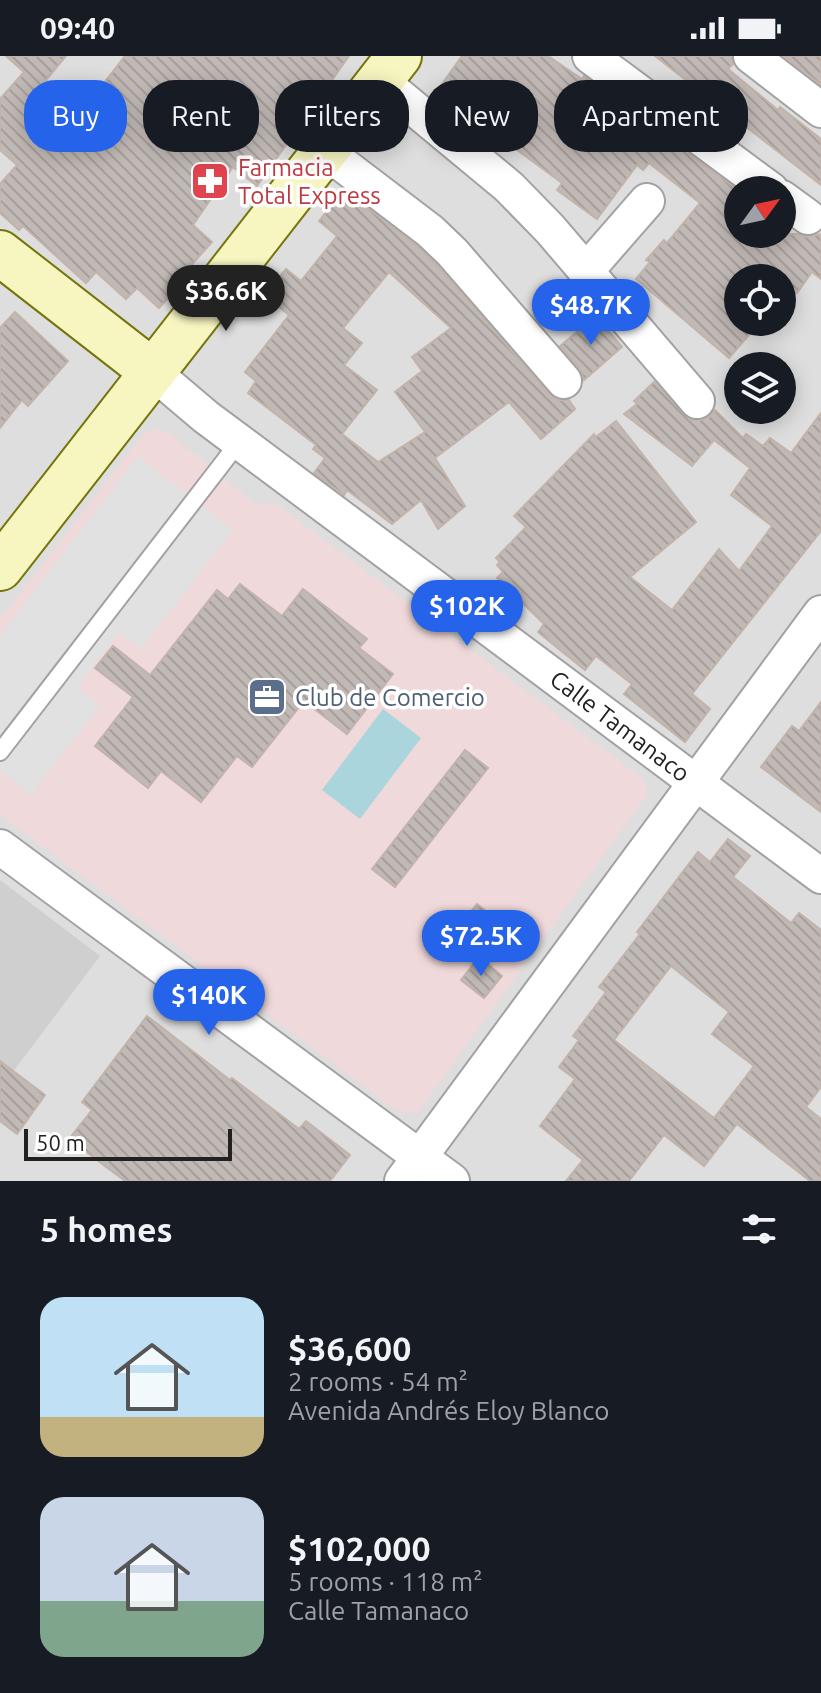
<!DOCTYPE html>
<meta charset="utf-8">
<style>
:root{--surface:#171b24;--page:#20242c;--text:#f1f3f6;--muted:#9ea1a6;--accent:#2563eb}
body{margin:0;font-family:Ubuntu,sans-serif;background:var(--page);color:var(--text);height:100vh;display:flex;flex-direction:column;font-size:30px;white-space:nowrap}
*{box-sizing:border-box;margin:0}
p{font-size:26px;color:var(--muted)}
.icon{flex:none;width:44px;height:44px;fill:none;stroke:currentColor;stroke-width:2;stroke-linecap:round;stroke-linejoin:round}
.map{position:relative;height:1125px;overflow:hidden}
.panel{display:flex;flex-direction:column;background:var(--surface);flex:1}
.panel>*{flex:none}
.banner{position:absolute;left:24px;top:24px;width:774px;height:72px;display:flex;gap:16px}
.needle{width:52px;rotate:57deg}
.fabs{position:absolute;left:724px;top:120px;display:grid;gap:16px}
.fabs a{display:grid;place-items:center;width:72px;height:72px;border-radius:50%;background:var(--surface);box-shadow:0 4px 20px #0003;font-size:40px}
.scale{position:absolute;left:24px;bottom:20px;width:208px;box-sizing:border-box;padding-left:8px;border:4px solid #212121;border-top:0;font-size:22px;line-height:28px;white-space:nowrap;color:#212121;-webkit-text-stroke:6px #fff;paint-order:stroke}
.price{position:absolute;translate:-50% -68px;padding:0 18px;border-radius:28px;background:var(--accent);color:#fff;font-size:26px;line-height:52px;filter:drop-shadow(0 2px 4px #0008)}
.price::after{content:'';position:absolute;left:50%;top:48px;width:24px;height:18px;margin-left:-12px;background:inherit;clip-path:polygon(0 0,100% 0,50% 100%)}
.price.selected{background:#222;color:#fff}
ul{padding:0;list-style:none}
li{display:flex;align-items:center;gap:24px;height:200px;padding:0 40px}
li span{display:grid;place-items:center;flex:none;width:224px;height:160px;border-radius:24px;color:#555}
li>.icon{margin-inline-start:auto}
span .icon{width:96px;height:96px;fill:#fffc;stroke-width:1}
li b{font-size:34px}
h2{display:flex;justify-content:space-between;align-items:center;height:96px;padding:0 40px;font-size:34px}
.pill{padding:0 28px;border-radius:32px;background:var(--surface);box-shadow:0 4px 20px #0003;font-size:28px;line-height:72px}
.pill.selected{background:var(--accent);color:#fff}
.status{display:flex;justify-content:space-between;align-items:center;height:56px;padding:0 40px;background:var(--surface);direction:ltr}
.status svg{height:22px;fill:currentColor}
.map>svg:first-child{display:block}
</style>
<div class="status"><b>09:40</b><svg viewBox="0 0 49 12"><path d="M0 12V9h3v3zM5 12V6h3v6zM10 12V3h3v9zM15 12V0h3v12zM26 1h20v11H26zM47 4h2v5h-2z"/></svg></div>
<div class="map">
<svg width="821" height="1125" viewBox="0 0 821 1125">
<defs>
<pattern id="building-back-hatch" width="6" height="6" patternUnits="userSpaceOnUse" patternTransform="scale(2)"><rect width="6" height="6" fill="#c1b9b5"/><path d="M-1 5l2 2M0 0l6 6M5-1l2 2" fill="none" stroke="#a69f9b"/></pattern>
</defs>
<rect width="100%" height="100%" fill="#f1ede8"/>
<path fill="#dfdede" fill-rule="evenodd" d="M 0,0 L 821,0 L 821,1125 L 0,1125 ZM 738,134 L 782,134 L 782,178 L 738,178 ZM 738,222 L 782,222 L 782,266 L 738,266 ZM 738,310 L 782,310 L 782,354 L 738,354 Z"/>
<polygon fill="#f0d9da" points="160,373 170,378 254,447 276,448 639,720 646,728 648,737 644,743 418,1056 404,1057 395,1053 0,759 0,563 141,381 147,376"/>
<polygon fill="#cfcfcf" points="0,824 100,900 0,1033"/>
<polygon fill="#e1e1e1" points="138,400 233,474 141,593 119,577 77,631 100,649 31,739 0,715 0,579"/>
<polygon fill="#abd5dc" points="383,653 421,682 360,763 322,734"/>
<g fill="url(#building-back-hatch)" stroke="#c2b3ab" stroke-width="2" fill-rule="evenodd">
<polygon points="6,0 66,0 46,24 82,55 125,0 349,0 257,130 233,111 193,169 212,186 176,226 180,229 159,252 137,232 126,243 96,216 86,227 23,170 19,174 0,157 0,128 17,109 0,94 0,43 24,16"/>
<polygon points="462,0 548,0 582,23 584,20 738,134 738,178 798,178 807,181 821,178 821,223 812,216 797,237 782,226 782,222 738,222 738,266 760,266 729,302 636,223 650,206 646,204 664,184 667,187 700,147 649,107 643,114 637,109 597,163 557,134 562,127 437,35"/>
<polygon points="655,0 731,0 733,8 728,13 778,54 780,51 821,83 821,129"/>
<polygon points="784,0 821,0 821,29"/>
<path d="M 344,134 L 417,190 L 438,210 L 549,338 L 558,344 L 569,344 L 575,353 L 541,383 L 509,346 L 435,402 L 465,450 L 438,473 L 421,444 L 392,468 L 347,434 L 344,439 L 314,417 L 325,402 L 313,393 L 316,389 L 248,337 L 256,325 L 245,316 L 289,259 L 264,239 L 286,213 L 301,225 L 337,180 L 319,165 ZM 389,216 L 451,272 L 412,301 L 422,315 L 395,336 L 425,376 L 378,406 L 342,378 L 377,334 L 344,309 L 362,287 L 343,272 Z"/>
<polygon points="15,256 68,305 28,350 22,344 0,372 0,272"/>
<polygon points="596,260 622,291 584,324 579,312 560,290"/>
<polygon points="654,326 690,364 701,364 709,361 715,354 743,382 746,378 763,390 770,382 791,397 821,357 821,475 692,638 710,653 685,686 624,638 632,628 596,600 585,614 538,576 544,568 497,522 503,516 497,509 500,506 496,502 526,471 514,460 594,378 596,381 616,365 696,466 630,521 672,554 719,493 739,515 772,470 731,439 750,412 714,384 692,410 624,358 637,348 634,345"/>
<polygon points="240,528 282,560 303,533 367,583 359,592 393,618 347,678 304,645 252,711 237,700 201,746 161,715 148,732 95,690 133,641 95,612 113,590 150,619 217,534 228,543"/>
<polygon points="821,646 821,756 761,711 792,670 799,675"/>
<polygon points="465,694 488,712 395,831 372,813"/>
<path d="M 728,783 L 750,800 L 733,821 L 791,867 L 799,857 L 821,874 L 821,1031 L 806,1051 L 821,1063 L 821,1125 L 810,1125 L 737,1068 L 704,1110 L 664,1079 L 629,1125 L 566,1125 L 583,1104 L 540,1070 L 575,1023 L 559,1011 L 579,984 L 573,980 L 606,936 L 599,931 L 640,878 L 637,876 L 698,796 L 710,806 ZM 671,910 L 729,956 L 712,978 L 754,1010 L 714,1062 L 614,984 Z"/>
<polygon points="477,848 497,864 466,903 446,887"/>
<polygon points="479,901 502,920 484,942 461,924"/>
<polygon points="147,960 230,1024 232,1022 299,1073 306,1065 350,1099 330,1125 125,1125 69,1083 92,1054 82,1046"/>
<polygon points="0,1005 45,1039 17,1078 0,1065"/>
</g>
<g fill="none" stroke-linecap="round" stroke-linejoin="round">
<g stroke="#a2a2a2" stroke-width="20">
<polyline id="lane" points="0,696 239,386"/>
</g>
<g stroke="#a2a2a2" stroke-width="38">
<g id="street">
<polyline points="590,0 771,134"/>
<polyline points="751,0 821,54"/>
<polyline points="380,24 509,131 550,173 697,345"/>
<polyline points="325,95 430,175 452,196 564,325"/>
<polyline points="782,142 808,161"/>
<polyline points="586,215 647,145"/>
<polyline points="153,316 206,361 821,820"/>
<polyline points="0,791 452,1125"/>
<polyline points="402,1125 821,557"/>
</g>
</g>
<g stroke="#74750b" stroke-width="48">
<g id="secondary">
<polyline points="0,197 153,316"/>
<polyline points="0,512 399,0"/>
</g>
</g>
<use href="#lane" stroke="#fff" stroke-width="16"/>
<use href="#street" stroke="#fff" stroke-width="34"/>
<use href="#secondary" stroke="#f7f5c0" stroke-width="44"/>
</g>
<defs>
<g id="pharmacy-square" transform="scale(2)"><rect x="-9" y="-9" width="18" height="18" rx="4" fill="#e0444e" stroke="#fff"/><path d="M-2-6h4v4h4v4h-4v4h-4v-4h-4v-4h4Z" fill="#fff"/></g>
<g id="office-square" transform="scale(2)"><rect x="-9" y="-9" width="18" height="18" rx="4" fill="#5c6f8a" stroke="#fff"/><path d="M-6-3h4V-5.5h4V-3h4V5H-6ZM-1-4.5V-3h2v-1.5ZM-6 0V1H6V0Z" fill="#fff"/></g>
</defs>
<g fill-rule="evenodd">
<use href="#pharmacy-square" x="210" y="125"/>
<use href="#office-square" x="267" y="641"/>
</g>
<g text-anchor="middle" dominant-baseline="central" stroke-width="7" stroke-linejoin="round" paint-order="stroke">
<g font-size="24" fill="#be3a42" stroke="#fff" text-anchor="start">
<text x="238" y="111">Farmacia<tspan x="238" dy="28">Total Express</tspan></text>
</g>
<g font-size="24" fill="#4e5e75" stroke="#fff" text-anchor="start">
<text x="295" y="641">Club de Comercio</text>
</g>
<g font-size="24" fill="#212121" stroke="#fff">
<text transform="translate(620 670) rotate(37)">Calle Tamanaco</text>
</g>
</g>
</svg>
<div class="fabs">
<a><svg class="needle" viewBox="-14 -14 28 28"><path d="M0-13l5 13h-10z" fill="#e53935"/><path d="M0 13l5-13h-10z" fill="#9ea1a6"/></svg></a>
<a><svg class="icon" aria-label="locate" viewBox="0 0 24 24"><circle cx="12" cy="12" r="6"/><path d="M12 2v4M12 18v4M2 12h4M18 12h4"/></svg></a>
<a><svg class="icon" aria-label="layers" viewBox="0 0 24 24"><path d="M12 4l9 5-9 5-9-5zM3 14l9 5 9-5"/></svg></a>
</div>
<div class="scale">50 m</div>
<b class="price selected" style="left:226px;top:277px">$36.6K</b>
<b class="price" style="left:591px;top:291px">$48.7K</b>
<b class="price" style="left:467px;top:592px">$102K</b>
<b class="price" style="left:481px;top:922px">$72.5K</b>
<b class="price" style="left:209px;top:981px">$140K</b>
<div class="banner">
<a class="pill selected">Buy</a>
<a class="pill">Rent</a>
<a class="pill">Filters</a>
<a class="pill">New</a>
<a class="pill">Apartment</a>
</div>
</div>
<section class="panel">
<h2>5 homes<svg class="icon" aria-label="filters" viewBox="0 0 24 24"><path d="M4 7h16M4 17h16"/><circle cx="9" cy="7" r="2"/><circle cx="15" cy="17" r="2"/></svg></h2>
<ul>
<li><span style="background:linear-gradient(#bfe0f5 75%,#c2b280 0)"><svg class="icon" aria-label="home" viewBox="0 0 24 24"><path d="M3 11l9-7 9 7M6 9v11h12V9"/></svg></span><div><b>$36,600</b><p>2 rooms · 54 m²</p><p>Avenida Andrés Eloy Blanco</p></div></li>
<li><span style="background:linear-gradient(#c9d6e8 65%,#7fa58c 0)"><svg class="icon" aria-label="home" viewBox="0 0 24 24"><path d="M3 11l9-7 9 7M6 9v11h12V9"/></svg></span><div><b>$102,000</b><p>5 rooms · 118 m²</p><p>Calle Tamanaco</p></div></li>
</ul>
</section>
